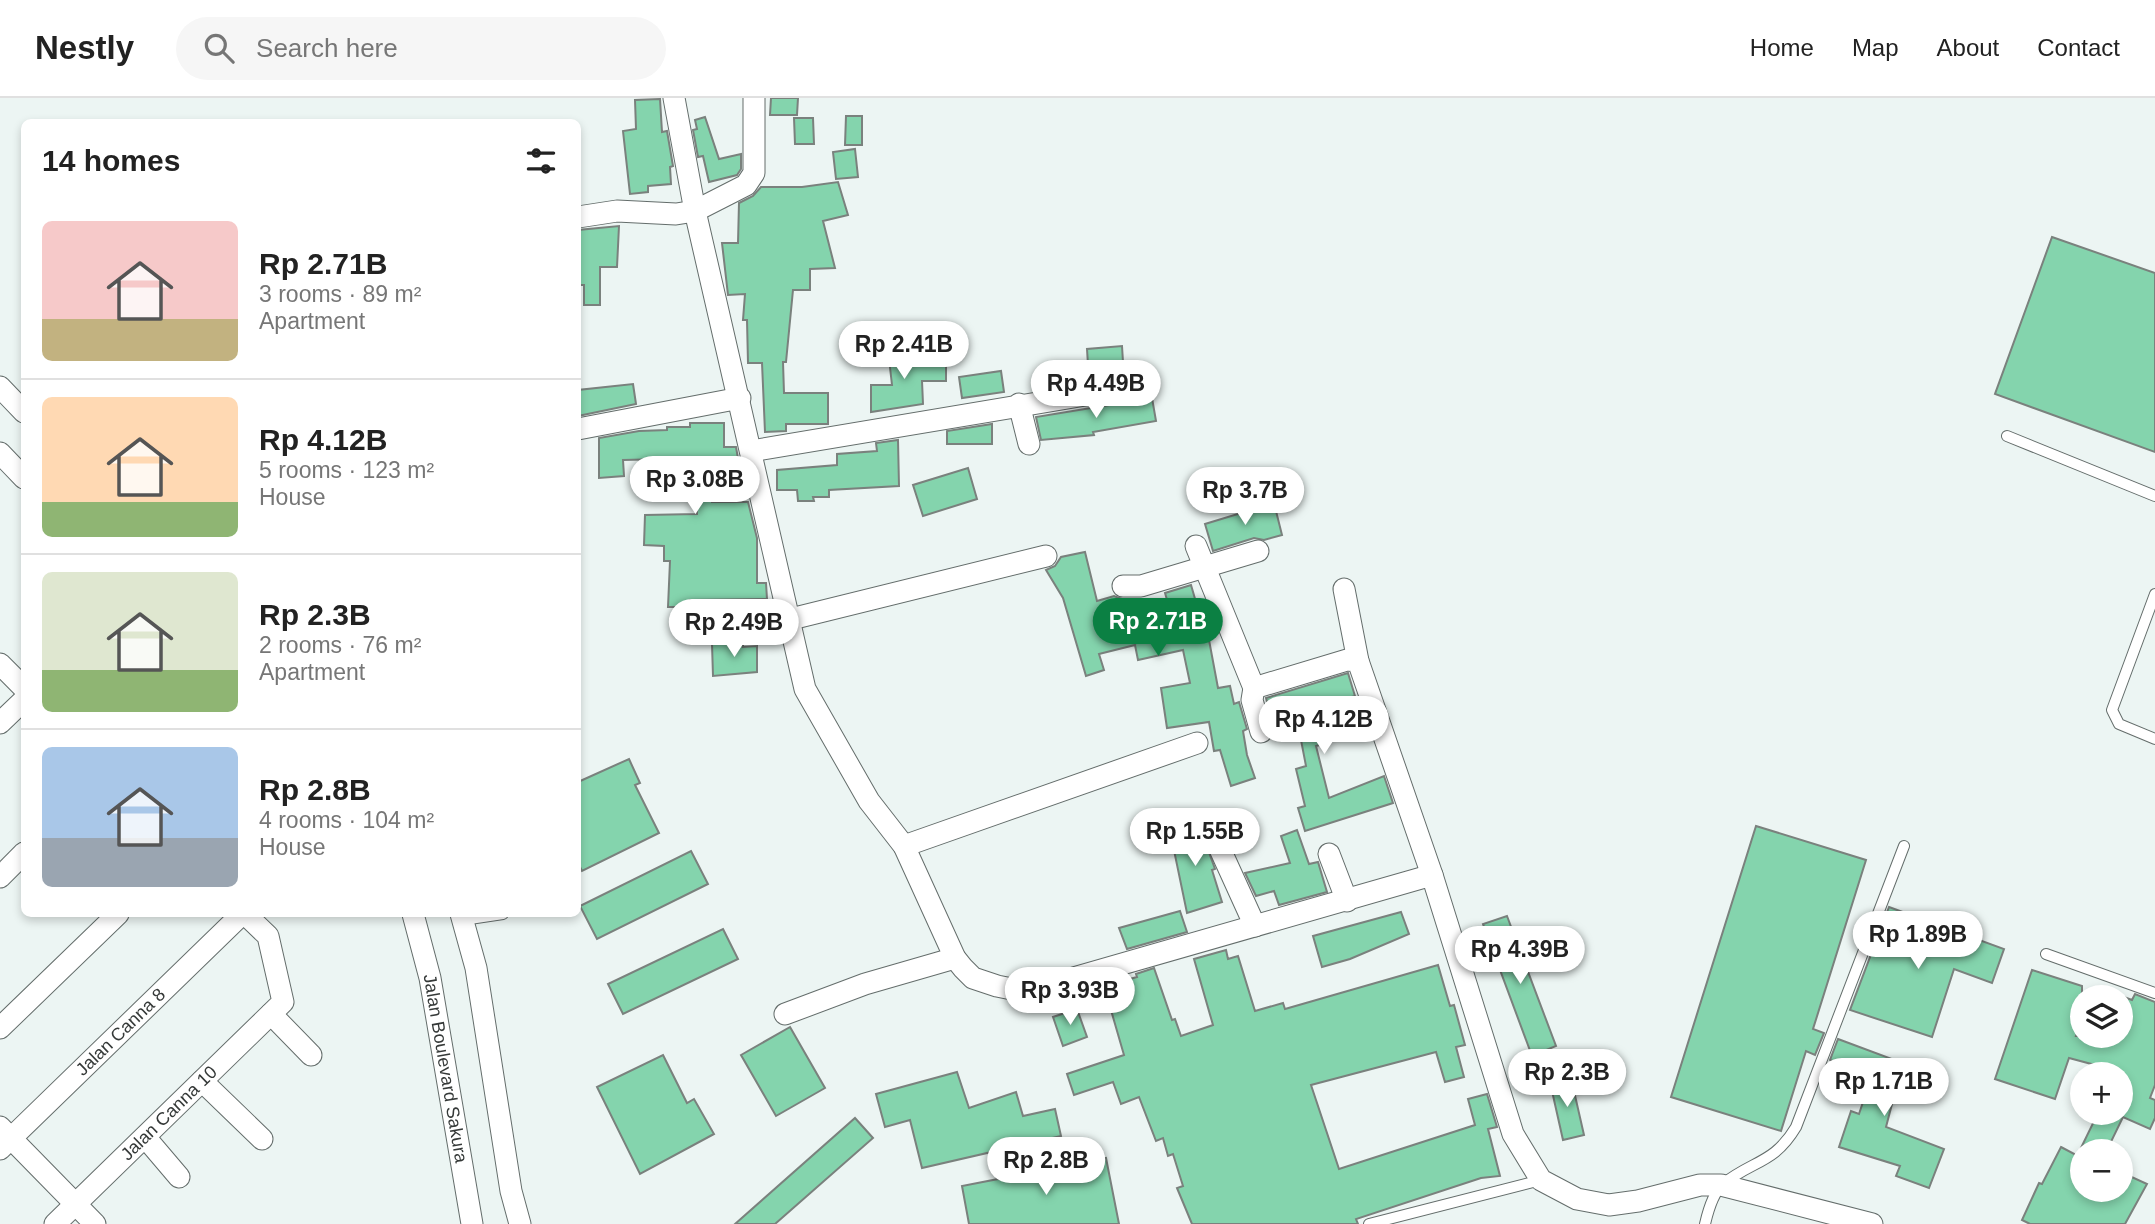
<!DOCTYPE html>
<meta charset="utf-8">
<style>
:root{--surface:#fff;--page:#f6f6f6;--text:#222;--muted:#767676;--line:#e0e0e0;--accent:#0b8043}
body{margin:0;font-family:Helvetica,sans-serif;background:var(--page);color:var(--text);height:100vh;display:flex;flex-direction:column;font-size:26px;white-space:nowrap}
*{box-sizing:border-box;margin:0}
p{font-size:23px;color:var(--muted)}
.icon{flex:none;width:38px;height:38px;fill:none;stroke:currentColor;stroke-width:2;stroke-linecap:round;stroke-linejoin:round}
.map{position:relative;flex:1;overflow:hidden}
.details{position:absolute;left:21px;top:21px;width:560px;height:798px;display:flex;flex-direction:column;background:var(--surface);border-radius:10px;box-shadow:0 4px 10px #0003}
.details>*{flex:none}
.fabs{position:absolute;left:2070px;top:887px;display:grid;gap:14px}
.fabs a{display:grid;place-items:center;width:63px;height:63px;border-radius:50%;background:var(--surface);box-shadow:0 4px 10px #0003;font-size:35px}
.price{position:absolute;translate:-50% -60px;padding:0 16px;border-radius:24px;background:#fff;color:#222;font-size:23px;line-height:46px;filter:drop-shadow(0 2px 4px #0008)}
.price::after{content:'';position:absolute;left:50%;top:42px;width:21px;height:16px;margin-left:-10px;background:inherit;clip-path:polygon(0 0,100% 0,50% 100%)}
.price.selected{background:var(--accent);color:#fff}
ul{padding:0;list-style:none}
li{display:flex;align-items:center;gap:21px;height:175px;padding:0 21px}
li+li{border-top:2px solid var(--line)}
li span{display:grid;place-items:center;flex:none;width:196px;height:140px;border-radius:10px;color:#555}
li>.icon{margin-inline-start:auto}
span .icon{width:84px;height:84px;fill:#fffc;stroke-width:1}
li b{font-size:30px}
h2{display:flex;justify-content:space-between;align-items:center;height:84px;padding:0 21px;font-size:30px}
header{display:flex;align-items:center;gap:42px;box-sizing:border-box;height:98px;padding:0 35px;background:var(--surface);border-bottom:2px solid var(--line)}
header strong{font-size:33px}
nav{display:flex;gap:38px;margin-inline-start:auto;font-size:24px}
.search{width:490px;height:63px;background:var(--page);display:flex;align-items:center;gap:18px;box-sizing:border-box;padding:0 24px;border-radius:38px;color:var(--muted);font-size:26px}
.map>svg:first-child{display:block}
</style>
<header>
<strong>Nestly</strong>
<div class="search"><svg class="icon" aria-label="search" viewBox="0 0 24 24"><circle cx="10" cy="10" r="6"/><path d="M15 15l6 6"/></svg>Search here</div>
<nav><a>Home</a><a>Map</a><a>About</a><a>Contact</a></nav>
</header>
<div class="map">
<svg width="2155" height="1126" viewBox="0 0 2155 1126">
<rect width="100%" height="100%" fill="#ecf5f3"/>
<g fill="#84d4ad" stroke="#7a817d" stroke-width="2">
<polygon points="771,0 798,0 797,17 770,17"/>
<polygon points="660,1 662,34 667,33 673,68 670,69 671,86 648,88 648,94 630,96 623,33 636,31 635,2"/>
<polygon points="846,18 862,18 862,47 845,47"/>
<polygon points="705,19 719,61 741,56 741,71 737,77 709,84 703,58 698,59 693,32 697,31 695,22"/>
<polygon points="794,20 813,20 814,46 795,46"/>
<polygon points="855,51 858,79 836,81 833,54"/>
<polygon points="838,84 848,117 823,123 835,170 810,171 810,192 793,192 786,264 783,264 784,295 828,295 828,326 786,326 786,333 765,334 762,265 748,265 747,222 743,222 745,196 728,197 722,145 738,145 739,105 753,98 761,89 802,89"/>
<polygon points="619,128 617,169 600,169 600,207 584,207 584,187 578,187 578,132"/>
<polygon points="2052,139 2155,175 2155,354 1995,296"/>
<polygon points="904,241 906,268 946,268 946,283 922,283 923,306 871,314 871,287 892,287 887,243"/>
<polygon points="1122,248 1123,264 1088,267 1087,251"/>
<polygon points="1001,273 1004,294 962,300 959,279"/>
<polygon points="633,286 636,306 578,318 578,292"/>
<polygon points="1152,300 1156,323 1093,334 1094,337 1041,342 1036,319"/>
<polygon points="690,325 724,325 724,349 736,349 739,366 711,366 712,404 748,404 757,440 757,485 766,485 767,501 690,502 689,509 668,509 670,463 664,463 664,448 644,447 645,417 697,416 696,365 667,365 667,361 623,362 624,378 599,380 599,340 639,333 667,332 667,329 690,329"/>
<polygon points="992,326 992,346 947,346 947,333"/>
<polygon points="898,342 899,388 829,392 829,399 813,399 814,403 798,403 797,392 777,392 777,372 837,367 837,356 877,353 876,345"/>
<polygon points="968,370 977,401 923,418 913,387"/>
<polygon points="1274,405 1282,437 1264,442 1254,440 1213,453 1205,426"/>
<polygon points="1085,454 1097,503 1114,498 1122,501 1137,545 1177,536 1165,495 1191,487 1198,511 1203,510 1218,590 1230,588 1234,606 1239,604 1247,631 1243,633 1247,657 1255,680 1231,688 1220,652 1214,653 1209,624 1167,630 1161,590 1190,585 1183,552 1138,562 1135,547 1099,556 1104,572 1086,578 1063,500 1046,472 1055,468 1061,459"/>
<polygon points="743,545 743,549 757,548 757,574 713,578 712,546"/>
<polygon points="1348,575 1355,598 1313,611 1320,647 1316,648 1329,700 1384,678 1393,705 1305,733 1298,710 1305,708 1296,671 1306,668 1296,616 1272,624 1266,600"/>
<polygon points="629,661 640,685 635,687 659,735 582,773 578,765 578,684"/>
<polygon points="1198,724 1215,771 1212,772 1222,804 1187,815 1170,733"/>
<polygon points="1756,728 1866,762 1813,931 1824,935 1815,957 1806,953 1781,1033 1671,999"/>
<polygon points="1297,732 1309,766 1318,764 1327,794 1279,807 1274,793 1256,798 1245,775 1290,765 1281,738"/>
<polygon points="691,753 708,786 597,841 580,808"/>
<polygon points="1889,809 2004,851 1992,885 1954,871 1932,939 1850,912"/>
<polygon points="1180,813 1187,834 1127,851 1119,830"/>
<polygon points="1401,814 1409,836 1350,861 1322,869 1313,838"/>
<polygon points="1507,818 1556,948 1532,958 1483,826"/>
<polygon points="723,831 738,861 623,916 608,886"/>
<polygon points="1226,852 1228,861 1238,858 1255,913 1283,905 1285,911 1438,867 1450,908 1454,907 1465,947 1456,949 1464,979 1445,984 1436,954 1311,987 1339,1071 1475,1027 1468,1001 1487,996 1497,1029 1488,1031 1500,1078 1481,1080 1356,1121 1358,1126 1192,1126 1177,1090 1183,1088 1173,1056 1168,1058 1163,1040 1156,1043 1139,999 1121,1006 1113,984 1074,997 1067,976 1124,957 1104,888 1137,879 1136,876 1154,870 1172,922 1175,921 1181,938 1213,927 1194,861"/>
<polygon points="2032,872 2082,888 2082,920 2076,938 2121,938 2121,898 2132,902 2135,896 2155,904 2155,987 2150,1000 2155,1002 2155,1020 2150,1031 2123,1019 2106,1054 2079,1054 2098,1015 2121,1015 2121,976 2108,976 2110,971 2069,960 2055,1001 1995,981"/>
<polygon points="1077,911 1087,939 1063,948 1053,919"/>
<polygon points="790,929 825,990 776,1018 741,957"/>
<polygon points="1838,941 1908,967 1900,988 1897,987 1886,1029 1944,1051 1929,1090 1896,1078 1900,1068 1839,1049 1851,1013 1859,1016 1872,977 1830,962"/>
<polygon points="663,957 687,1005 694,1001 714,1036 640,1076 597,989"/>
<polygon points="957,974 969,1010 1016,994 1023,1018 1055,1011 1061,1038 922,1070 910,1022 885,1029 876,996"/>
<polygon points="1571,980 1584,1037 1563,1042 1550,984"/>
<polygon points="855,1020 873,1040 775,1126 735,1126"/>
<polygon points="2061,1049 2082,1060 2082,1092 2121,1092 2121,1074 2147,1086 2125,1126 2030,1126 2022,1122 2039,1085 2042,1086"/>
<polygon points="1106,1060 1119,1126 969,1126 962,1088"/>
</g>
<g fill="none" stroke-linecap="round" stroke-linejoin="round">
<g stroke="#646d6b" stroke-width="12">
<g id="service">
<polyline points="2007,338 2155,398"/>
<polyline points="2155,496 2112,612 2119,626 2155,641"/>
<polyline points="463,822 503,816"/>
<polyline points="2046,856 2155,895"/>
<polyline points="1369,1126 1541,1082"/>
<path d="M 1705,1126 C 1708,1113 1713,1095 1723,1086 C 1753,1062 1774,1066 1796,1029 L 1904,748"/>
</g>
</g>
<g stroke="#646d6b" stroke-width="23">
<g id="minor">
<polyline points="674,0 695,113 805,591 869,703 904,748 955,860 963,870 973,880 997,888 1022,893 1042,889 1432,777 1513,1036 1541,1082 1577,1101 1609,1107 1638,1103 1700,1087 1721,1087 1872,1126"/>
<polyline points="578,119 617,113 676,116 695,113 746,87 754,75 754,0"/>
<polyline points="0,289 24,314"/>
<polyline points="1019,306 1029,346"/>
<polyline points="578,331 740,300"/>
<polyline points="751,353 1133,289"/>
<polyline points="0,355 24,380"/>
<polyline points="1196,448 1254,590"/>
<polyline points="1123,488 1141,488 1258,453"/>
<polyline points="1344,491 1358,563"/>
<polyline points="787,522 1046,458"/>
<polyline points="0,566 24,590"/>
<polyline points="0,625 24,602"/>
<polyline points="1261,634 1252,602 1254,590 1347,562 1358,563 1432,777"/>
<polyline points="1215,740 1255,828"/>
<polyline points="904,748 1197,645"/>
<polyline points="1329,756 1347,803"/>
<polyline points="0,779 24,755"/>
<path id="s1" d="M 413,816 L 430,880 L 472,1126"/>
<polyline points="461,816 476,870 511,1093 520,1126"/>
<polyline points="271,916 311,957"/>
<polyline points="785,916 865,886 955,860"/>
<polyline points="0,930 118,816"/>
<polyline points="202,983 262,1041"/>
<polyline points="0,1029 95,1126"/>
<polyline points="145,1039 179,1079"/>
<path id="s2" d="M 0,1051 L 242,816"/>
<path id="s3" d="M 55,1126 L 283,904 L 268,838 L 245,816"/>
</g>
</g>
<use href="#service" stroke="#fff" stroke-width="10"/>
<use href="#minor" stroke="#fff" stroke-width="21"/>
</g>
<g text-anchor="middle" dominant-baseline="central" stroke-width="7" stroke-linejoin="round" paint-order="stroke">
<g font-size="18" fill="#353938" stroke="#fff">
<text stroke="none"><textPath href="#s2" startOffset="168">Jalan Canna 8</textPath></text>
<text stroke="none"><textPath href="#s1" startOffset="158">Jalan Boulevard Sakura</textPath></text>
<text stroke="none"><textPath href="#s3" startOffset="159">Jalan Canna 10</textPath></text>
</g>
</g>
</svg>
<div class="fabs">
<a><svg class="icon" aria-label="layers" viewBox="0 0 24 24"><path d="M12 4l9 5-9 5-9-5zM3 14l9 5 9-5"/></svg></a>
<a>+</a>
<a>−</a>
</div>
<b class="price" style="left:904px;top:283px">Rp 2.41B</b>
<b class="price" style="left:1096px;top:322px">Rp 4.49B</b>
<b class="price" style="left:695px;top:418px">Rp 3.08B</b>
<b class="price" style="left:1245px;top:429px">Rp 3.7B</b>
<b class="price selected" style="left:1158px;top:560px">Rp 2.71B</b>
<b class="price" style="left:734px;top:561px">Rp 2.49B</b>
<b class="price" style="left:1324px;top:658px">Rp 4.12B</b>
<b class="price" style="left:1195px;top:770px">Rp 1.55B</b>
<b class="price" style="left:1918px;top:873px">Rp 1.89B</b>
<b class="price" style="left:1520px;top:888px">Rp 4.39B</b>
<b class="price" style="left:1070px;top:929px">Rp 3.93B</b>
<b class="price" style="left:1567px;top:1011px">Rp 2.3B</b>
<b class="price" style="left:1884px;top:1020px">Rp 1.71B</b>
<b class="price" style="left:1046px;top:1099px">Rp 2.8B</b>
<section class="details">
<h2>14 homes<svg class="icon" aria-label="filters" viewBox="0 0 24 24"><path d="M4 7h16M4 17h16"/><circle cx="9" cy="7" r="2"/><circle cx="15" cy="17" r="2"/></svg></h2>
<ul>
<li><span style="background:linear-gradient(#f6c9c9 70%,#c2b280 0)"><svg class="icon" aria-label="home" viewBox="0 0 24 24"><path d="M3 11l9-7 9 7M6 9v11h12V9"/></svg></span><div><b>Rp 2.71B</b><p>3 rooms · 89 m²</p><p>Apartment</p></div></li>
<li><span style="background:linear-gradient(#ffd9b3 75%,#8fb573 0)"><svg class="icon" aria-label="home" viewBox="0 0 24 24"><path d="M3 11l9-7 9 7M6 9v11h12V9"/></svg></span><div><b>Rp 4.12B</b><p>5 rooms · 123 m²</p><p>House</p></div></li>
<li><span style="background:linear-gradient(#dfe7d0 70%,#8fb573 0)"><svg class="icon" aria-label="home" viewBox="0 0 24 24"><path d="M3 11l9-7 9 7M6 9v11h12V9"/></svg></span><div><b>Rp 2.3B</b><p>2 rooms · 76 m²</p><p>Apartment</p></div></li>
<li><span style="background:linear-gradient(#a9c7e8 65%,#9aa5b1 0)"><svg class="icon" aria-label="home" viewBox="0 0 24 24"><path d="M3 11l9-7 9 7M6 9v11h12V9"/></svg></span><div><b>Rp 2.8B</b><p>4 rooms · 104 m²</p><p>House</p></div></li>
</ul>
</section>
</div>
